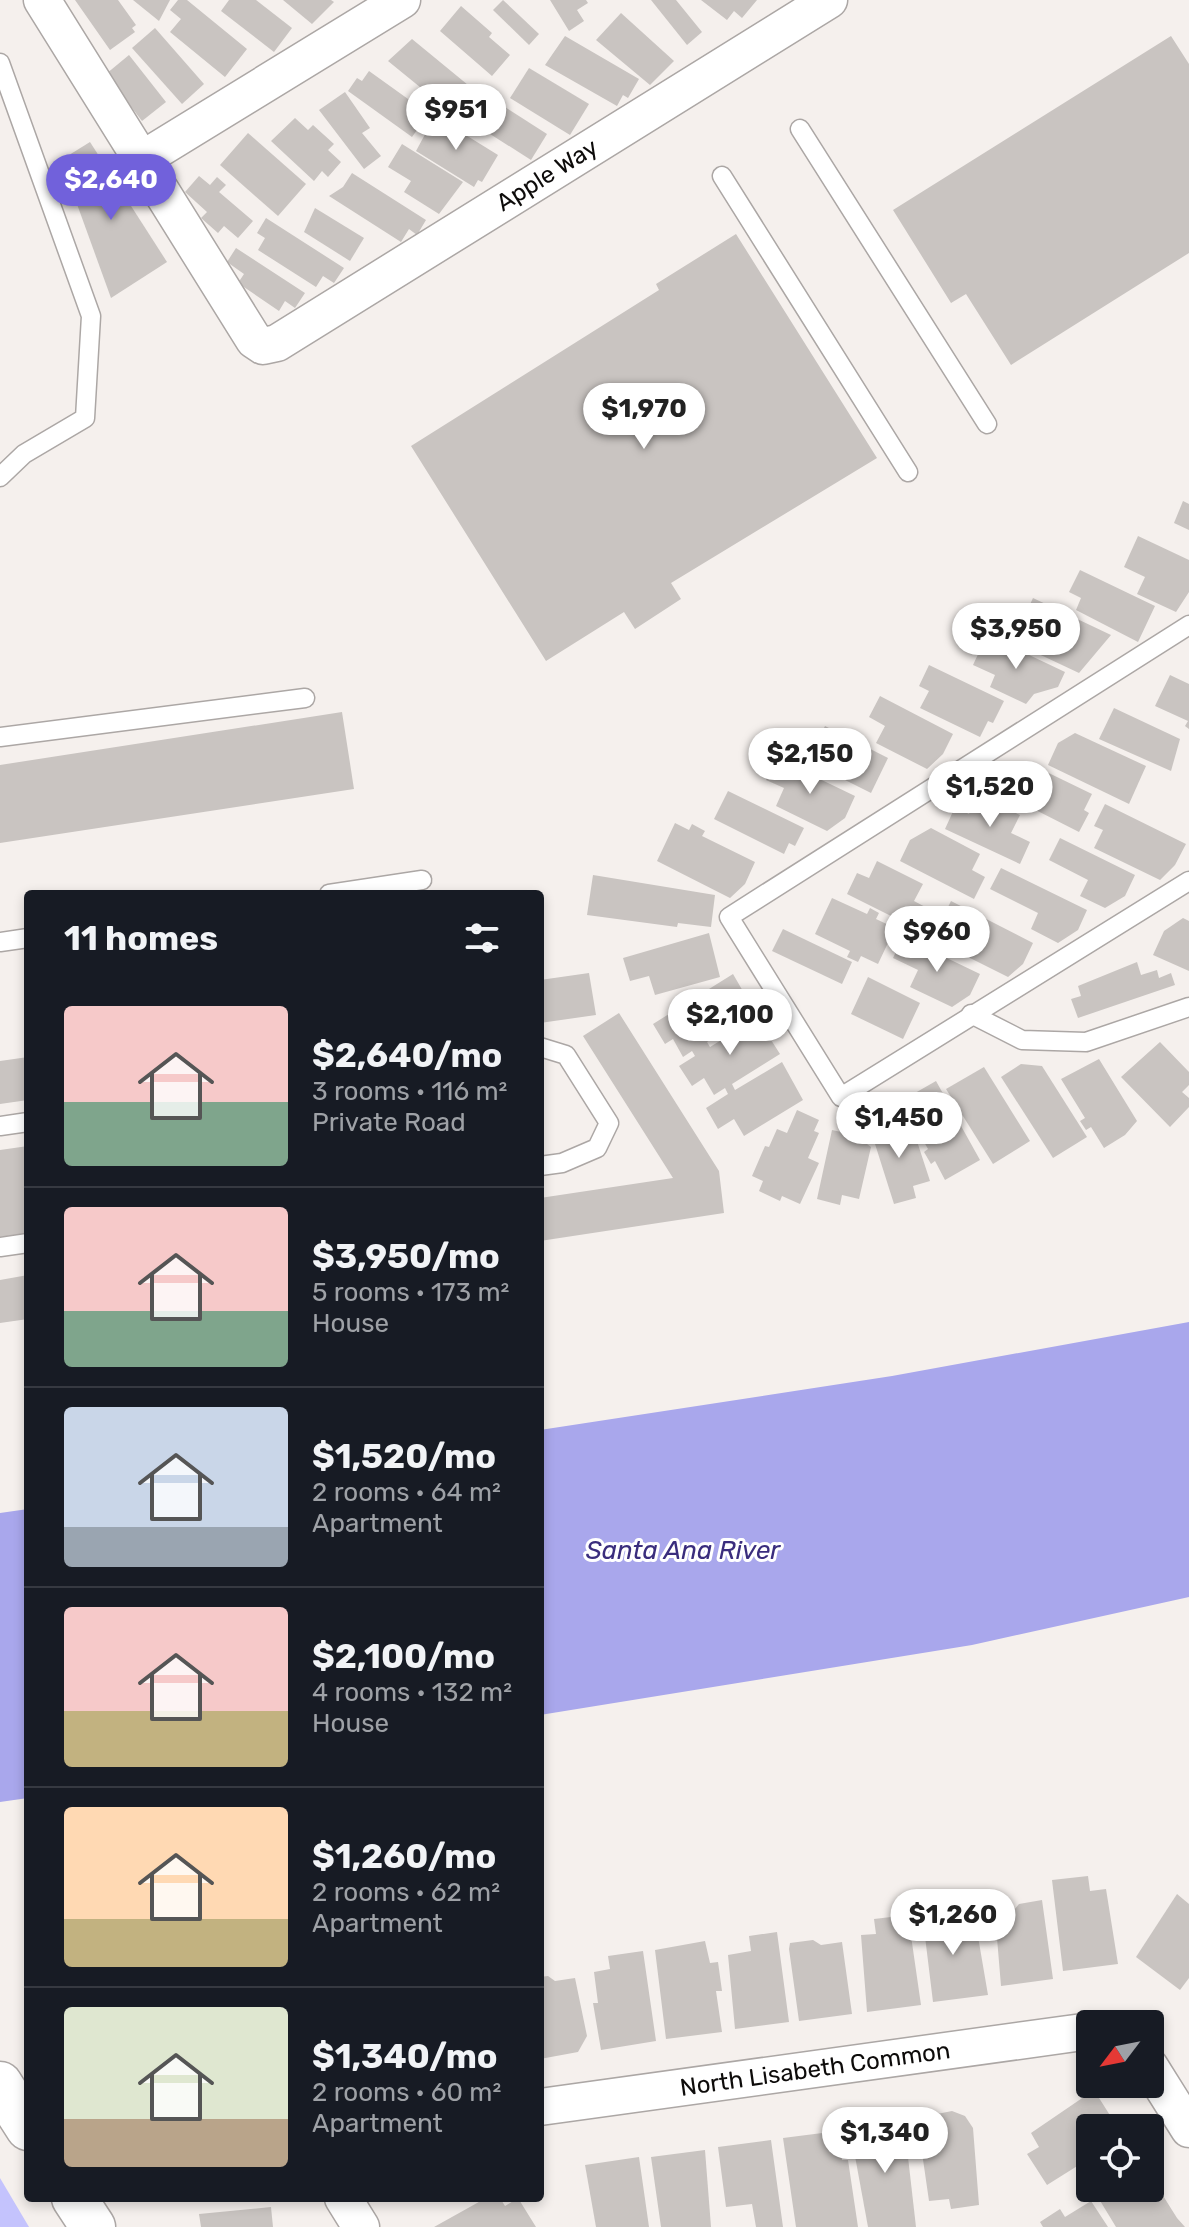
<!DOCTYPE html>
<meta charset="utf-8">
<style>
:root{--surface:#171b24;--page:#20242c;--text:#f1f3f6;--muted:#9ea1a6;--line:#363941;--accent:#7161db}
body{margin:0;font-family:Rubik,sans-serif;background:var(--page);color:var(--text);height:100vh;display:flex;flex-direction:column;font-size:30px;white-space:nowrap}
*{box-sizing:border-box;margin:0}
p{font-size:26px;color:var(--muted)}
.icon{flex:none;width:44px;height:44px;fill:none;stroke:currentColor;stroke-width:2;stroke-linecap:round;stroke-linejoin:round}
.map{position:relative;flex:1;overflow:hidden}
.drawer{position:absolute;left:24px;top:890px;width:520px;height:1312px;display:flex;flex-direction:column;background:var(--surface);border-radius:8px;box-shadow:0 4px 12px #0003}
.drawer>*{flex:none}
.needle{width:52px;rotate:238deg}
.tools{position:absolute;left:1076px;top:2010px;display:grid;gap:16px}
.tools a{display:grid;place-items:center;width:88px;height:88px;border-radius:8px;background:var(--surface);box-shadow:0 4px 12px #0003;font-size:40px}
.price{position:absolute;translate:-50% -68px;padding:0 18px;border-radius:28px;background:#fff;color:#222;font-size:26px;line-height:52px;filter:drop-shadow(0 2px 4px #0008)}
.price::after{content:'';position:absolute;left:50%;top:48px;width:24px;height:18px;margin-left:-12px;background:inherit;clip-path:polygon(0 0,100% 0,50% 100%)}
.price.active{background:var(--accent);color:#fff}
ul{padding:0;list-style:none}
li{display:flex;align-items:center;gap:24px;height:200px;padding:0 40px}
li+li{border-top:2px solid var(--line)}
li span{display:grid;place-items:center;flex:none;width:224px;height:160px;border-radius:8px;color:#555}
li>.icon{margin-inline-start:auto}
span .icon{width:96px;height:96px;fill:#fffc;stroke-width:1}
li b{font-size:34px}
h2{display:flex;justify-content:space-between;align-items:center;height:96px;padding:0 40px;font-size:34px}
.map>svg:first-child{display:block}
</style>
<div class="map">
<svg width="1189" height="2227" viewBox="0 0 1189 2227">
<rect width="100%" height="100%" fill="#f5f0ed"/>
<polygon fill="#c4c3fd" points="0,2178 29,2227 0,2227"/>
<g fill="#a9a7ec">
<polygon points="1189,1322 1189,1597 972,1645 540,1715 540,1430 892,1376"/>
<polygon points="28,1509 28,1798 0,1802 0,1513"/>
</g>
<g fill="#c9c4c1">
<polygon points="75,0 118,0 136,25 132,28 135,32 110,50"/>
<polygon points="133,0 170,0 159,21"/>
<polygon points="178,0 187,0 247,49 225,77 170,32 181,19 170,10"/>
<polygon points="229,0 256,0 292,28 274,52 221,11"/>
<polygon points="283,0 331,0 334,2 312,24"/>
<polygon points="503,0 539,34 529,45 493,10"/>
<polygon points="550,0 586,0 588,3 577,10 584,21 569,31"/>
<polygon points="651,0 676,0 702,32 687,45"/>
<polygon points="701,0 757,0 742,18 734,11 727,20"/>
<polygon points="461,6 492,33 489,37 510,55 492,76 440,31"/>
<polygon points="621,13 674,61 650,85 596,40"/>
<polygon points="155,28 204,84 182,104 132,48"/>
<polygon points="565,36 639,79 628,98 623,95 617,106 545,65"/>
<polygon points="1171,36 1189,64 1189,253 1011,365 966,294 951,303 893,210"/>
<polygon points="412,39 468,85 460,95 465,99 453,114 388,61"/>
<polygon points="129,55 166,102 142,121 106,74"/>
<polygon points="529,68 589,104 570,135 510,98"/>
<polygon points="369,71 422,109 415,119 422,123 412,137 348,91 357,78 362,81"/>
<polygon points="345,92 370,128 362,133 381,156 364,169 319,110"/>
<polygon points="486,95 547,134 531,160 465,118"/>
<polygon points="435,116 498,155 482,182 478,180 474,187 416,151"/>
<polygon points="295,118 308,130 313,125 334,144 328,150 341,162 328,177 322,171 314,181 271,141"/>
<polygon points="248,133 306,184 278,216 220,165"/>
<polygon points="90,142 167,262 111,298 61,160"/>
<polygon points="402,144 463,182 439,214 404,192 411,181 388,167"/>
<polygon points="352,173 426,220 417,235 409,229 401,242 329,196 343,187"/>
<polygon points="199,176 210,185 217,177 226,185 219,192 253,221 238,238 224,226 218,233 201,218 207,212 185,192"/>
<polygon points="315,208 364,238 350,261 304,232"/>
<polygon points="266,218 344,268 334,283 323,276 316,287 258,250 265,238 257,233"/>
<polygon points="736,234 877,458 671,583 681,599 635,629 624,612 546,661 411,446 659,290 656,284"/>
<polygon points="236,248 305,293 295,308 285,301 279,311 238,283 244,274 227,262"/>
<polygon points="1183,501 1189,504 1189,530 1174,523"/>
<polygon points="1138,536 1189,560 1189,592 1176,612 1137,594 1145,577 1124,567"/>
<polygon points="1080,570 1155,606 1138,642 1076,610 1081,598 1069,592"/>
<polygon points="1033,598 1111,635 1079,673 1028,649 1035,635 1019,628"/>
<polygon points="987,635 1065,672 1058,687 1034,694 1026,704 990,687 995,675 973,665"/>
<polygon points="929,665 1004,701 993,723 988,721 980,737 920,708 929,691 919,686"/>
<polygon points="1170,675 1189,684 1189,729 1185,726 1188,721 1155,706"/>
<polygon points="880,696 953,734 943,754 927,769 876,743 885,726 869,717"/>
<polygon points="1114,708 1180,739 1171,771 1099,739"/>
<polygon points="342,712 354,789 0,843 0,765"/>
<polygon points="825,726 888,758 871,793 807,761"/>
<polygon points="1075,733 1146,766 1129,804 1048,765 1058,743"/>
<polygon points="776,758 855,796 845,818 827,831 776,806 784,788 766,780"/>
<polygon points="1026,762 1092,794 1084,810 1089,813 1079,832 998,791 1007,773"/>
<polygon points="728,791 804,828 795,846 789,843 784,854 714,819"/>
<polygon points="977,796 1020,815 1011,833 1030,842 1020,864 945,829 955,807 969,814"/>
<polygon points="1105,804 1186,844 1175,865 1160,880 1094,848 1103,830 1094,826"/>
<polygon points="675,823 689,830 692,824 705,831 702,836 755,862 745,884 730,898 657,861"/>
<polygon points="931,828 980,854 972,870 985,877 974,899 900,861 910,840"/>
<polygon points="1060,838 1135,875 1125,896 1105,908 1080,896 1088,880 1049,860"/>
<polygon points="877,861 923,884 914,901 931,910 921,931 847,894 857,873 869,878"/>
<polygon points="1001,868 1087,910 1078,930 1058,943 1031,929 1038,913 990,889"/>
<polygon points="593,875 715,895 711,927 678,923 677,927 587,915"/>
<polygon points="832,898 867,914 870,908 879,913 876,919 895,928 878,964 861,956 858,962 847,957 850,951 815,934"/>
<polygon points="951,901 1033,943 1023,964 1008,977 956,951 964,936 940,923"/>
<polygon points="1183,918 1189,921 1189,971 1153,955 1164,931"/>
<polygon points="783,929 852,962 842,984 772,951"/>
<polygon points="709,933 720,977 655,995 649,976 630,981 623,958"/>
<polygon points="903,937 980,974 970,995 952,1007 910,987 918,970 893,958"/>
<polygon points="1137,962 1141,975 1157,970 1159,978 1171,973 1175,985 1078,1018 1071,999 1081,996 1078,986"/>
<polygon points="589,973 596,1015 540,1023 540,980"/>
<polygon points="733,974 755,1012 707,1042 710,1047 757,1018 780,1054 732,1084 735,1090 782,1062 803,1100 744,1136 734,1119 718,1129 706,1108 728,1094 725,1088 714,1095 704,1078 692,1086 679,1066 695,1056 692,1051 683,1057 673,1039 665,1044 653,1024"/>
<polygon points="868,977 920,1003 903,1039 851,1014"/>
<polygon points="619,1013 719,1171 724,1213 540,1241 540,1198 673,1178 583,1036"/>
<polygon points="1160,1042 1189,1072 1189,1085 1182,1092 1189,1098 1189,1107 1170,1127 1121,1077"/>
<polygon points="28,1057 28,1100 0,1104 0,1061"/>
<polygon points="1099,1059 1137,1121 1125,1135 1104,1148 1091,1127 1086,1130 1080,1121 1085,1118 1061,1079"/>
<polygon points="1021,1064 1042,1066 1087,1137 1053,1158 1001,1077"/>
<polygon points="984,1067 1030,1141 993,1164 946,1089"/>
<polygon points="936,1081 980,1160 945,1180 935,1161 931,1164 924,1152 928,1149 901,1101"/>
<polygon points="797,1110 819,1120 814,1131 819,1133 808,1158 819,1163 800,1204 782,1196 780,1201 759,1191 763,1181 752,1176 765,1146 769,1147 777,1129 787,1133"/>
<polygon points="893,1118 903,1136 914,1132 930,1181 913,1186 916,1198 894,1204 869,1125"/>
<polygon points="832,1130 855,1135 871,1147 859,1199 842,1195 840,1205 817,1199"/>
<polygon points="28,1146 28,1233 0,1237 0,1150"/>
<polygon points="28,1275 28,1319 0,1323 0,1280"/>
<polygon points="1088,1876 1090,1891 1106,1889 1118,1964 1063,1971 1052,1880"/>
<polygon points="1177,1894 1189,1904 1189,1978 1180,1990 1136,1957"/>
<polygon points="1042,1900 1053,1979 1001,1986 995,1914 1013,1911 1019,1904"/>
<polygon points="949,1909 951,1921 975,1919 988,1995 933,2002 922,1912"/>
<polygon points="908,1915 921,2005 867,2012 861,1935 876,1934 874,1919"/>
<polygon points="777,1932 789,2022 735,2029 728,1955 751,1951 749,1936"/>
<polygon points="813,1940 821,1945 842,1942 852,2014 799,2021 789,1949 790,1943"/>
<polygon points="705,1941 710,1963 718,1962 722,1991 716,1991 722,2032 666,2039 655,1950"/>
<polygon points="643,1951 656,2041 601,2050 593,2003 598,2003 594,1972 610,1969 608,1956"/>
<polygon points="548,1976 555,1981 575,1978 587,2036 578,2052 540,2059 540,1977"/>
<polygon points="1094,2090 1118,2128 1090,2128 1090,2158 1047,2185 1027,2154 1039,2147 1031,2133"/>
<polygon points="952,2111 965,2116 973,2128 979,2205 951,2209 949,2199 929,2201 917,2118"/>
<polygon points="904,2122 916,2227 868,2227 850,2129"/>
<polygon points="838,2131 842,2160 848,2160 858,2227 796,2227 783,2138"/>
<polygon points="771,2140 783,2227 756,2227 752,2204 726,2207 718,2147"/>
<polygon points="705,2150 711,2227 661,2227 651,2157"/>
<polygon points="639,2157 649,2227 596,2227 585,2165"/>
<polygon points="1150,2175 1177,2218 1185,2227 1116,2227 1099,2199 1101,2195 1112,2188 1150,2188"/>
<polygon points="486,2198 500,2198 505,2206 518,2198 536,2227 434,2227"/>
<polygon points="1091,2201 1108,2227 1043,2227 1040,2222 1060,2209 1065,2217"/>
<polygon points="271,2207 273,2227 201,2227 199,2214"/>
</g>
<g fill="none" stroke-linecap="round" stroke-linejoin="round">
<g stroke="#aca7a5" stroke-width="21">
<g id="lane">
<polyline points="0,63 91,316 85,418 24,454 0,477"/>
<polyline points="800,129 987,424"/>
<polyline points="722,176 908,472"/>
<polyline points="1189,625 729,917 841,1097 1189,881"/>
<polyline points="0,737 305,698"/>
<polyline points="329,894 422,880"/>
<polyline points="0,942 28,938"/>
<polyline points="971,1014 1022,1040 1086,1042 1189,1007"/>
<polyline points="540,1047 566,1055 609,1123 597,1148 562,1163 540,1166"/>
<polyline points="0,1126 28,1122"/>
<polyline points="0,1247 28,1243"/>
</g>
</g>
<g stroke="#aca7a5" stroke-width="39">
<g id="street">
<polyline points="42,0 254,340 263,346 277,343 829,0"/>
<polyline points="141,160 402,0"/>
<polyline points="1150,2067 1189,2129"/>
<polyline points="540,2107 1090,2031"/>
<polyline points="343,2198 361,2227"/>
</g>
</g>
<g stroke="#aca7a5" stroke-width="47">
<g id="secondary">
<polyline points="0,2084 28,2128"/>
<polyline points="74,2198 93,2227"/>
</g>
</g>
<use href="#lane" stroke="#fff" stroke-width="18"/>
<use href="#street" stroke="#fff" stroke-width="36"/>
<use href="#secondary" stroke="#fff" stroke-width="44"/>
</g>
<g text-anchor="middle" dominant-baseline="central" stroke-width="6" stroke-linejoin="round" paint-order="stroke">
<g font-size="24" fill="#0d0b0a" stroke="#fff">
<text transform="translate(547 175) rotate(-32)">Apple Way</text>
<text transform="translate(815 2069) rotate(-8)">North Lisabeth Common</text>
</g>
<g font-size="26" font-style="italic" fill="#3a2d7d" stroke="#fff">
<text x="683" y="1550">Santa Ana River</text>
</g>
</g>
</svg>
<div class="tools">
<a><svg class="needle" viewBox="-14 -14 28 28"><path d="M0-13l5 13h-10z" fill="#e53935"/><path d="M0 13l5-13h-10z" fill="#9ea1a6"/></svg></a>
<a><svg class="icon" aria-label="locate" viewBox="0 0 24 24"><circle cx="12" cy="12" r="6"/><path d="M12 2v4M12 18v4M2 12h4M18 12h4"/></svg></a>
</div>
<b class="price" style="left:456px;top:152px">$951</b>
<b class="price active" style="left:111px;top:222px">$2,640</b>
<b class="price" style="left:644px;top:451px">$1,970</b>
<b class="price" style="left:1016px;top:671px">$3,950</b>
<b class="price" style="left:810px;top:796px">$2,150</b>
<b class="price" style="left:990px;top:829px">$1,520</b>
<b class="price" style="left:937px;top:974px">$960</b>
<b class="price" style="left:730px;top:1057px">$2,100</b>
<b class="price" style="left:899px;top:1160px">$1,450</b>
<b class="price" style="left:953px;top:1957px">$1,260</b>
<b class="price" style="left:885px;top:2175px">$1,340</b>
<section class="drawer">
<h2>11 homes<svg class="icon" aria-label="filters" viewBox="0 0 24 24"><path d="M4 7h16M4 17h16"/><circle cx="9" cy="7" r="2"/><circle cx="15" cy="17" r="2"/></svg></h2>
<ul>
<li><span style="background:linear-gradient(#f6c9c9 60%,#7fa58c 0)"><svg class="icon" aria-label="home" viewBox="0 0 24 24"><path d="M3 11l9-7 9 7M6 9v11h12V9"/></svg></span><div><b>$2,640/mo</b><p>3 rooms · 116 m²</p><p>Private Road</p></div></li>
<li><span style="background:linear-gradient(#f6c9c9 65%,#7fa58c 0)"><svg class="icon" aria-label="home" viewBox="0 0 24 24"><path d="M3 11l9-7 9 7M6 9v11h12V9"/></svg></span><div><b>$3,950/mo</b><p>5 rooms · 173 m²</p><p>House</p></div></li>
<li><span style="background:linear-gradient(#c9d6e8 75%,#9aa5b1 0)"><svg class="icon" aria-label="home" viewBox="0 0 24 24"><path d="M3 11l9-7 9 7M6 9v11h12V9"/></svg></span><div><b>$1,520/mo</b><p>2 rooms · 64 m²</p><p>Apartment</p></div></li>
<li><span style="background:linear-gradient(#f6c9c9 65%,#c2b280 0)"><svg class="icon" aria-label="home" viewBox="0 0 24 24"><path d="M3 11l9-7 9 7M6 9v11h12V9"/></svg></span><div><b>$2,100/mo</b><p>4 rooms · 132 m²</p><p>House</p></div></li>
<li><span style="background:linear-gradient(#ffd9b3 70%,#c2b280 0)"><svg class="icon" aria-label="home" viewBox="0 0 24 24"><path d="M3 11l9-7 9 7M6 9v11h12V9"/></svg></span><div><b>$1,260/mo</b><p>2 rooms · 62 m²</p><p>Apartment</p></div></li>
<li><span style="background:linear-gradient(#dfe7d0 70%,#b9a48a 0)"><svg class="icon" aria-label="home" viewBox="0 0 24 24"><path d="M3 11l9-7 9 7M6 9v11h12V9"/></svg></span><div><b>$1,340/mo</b><p>2 rooms · 60 m²</p><p>Apartment</p></div></li>
</ul>
</section>
</div>
